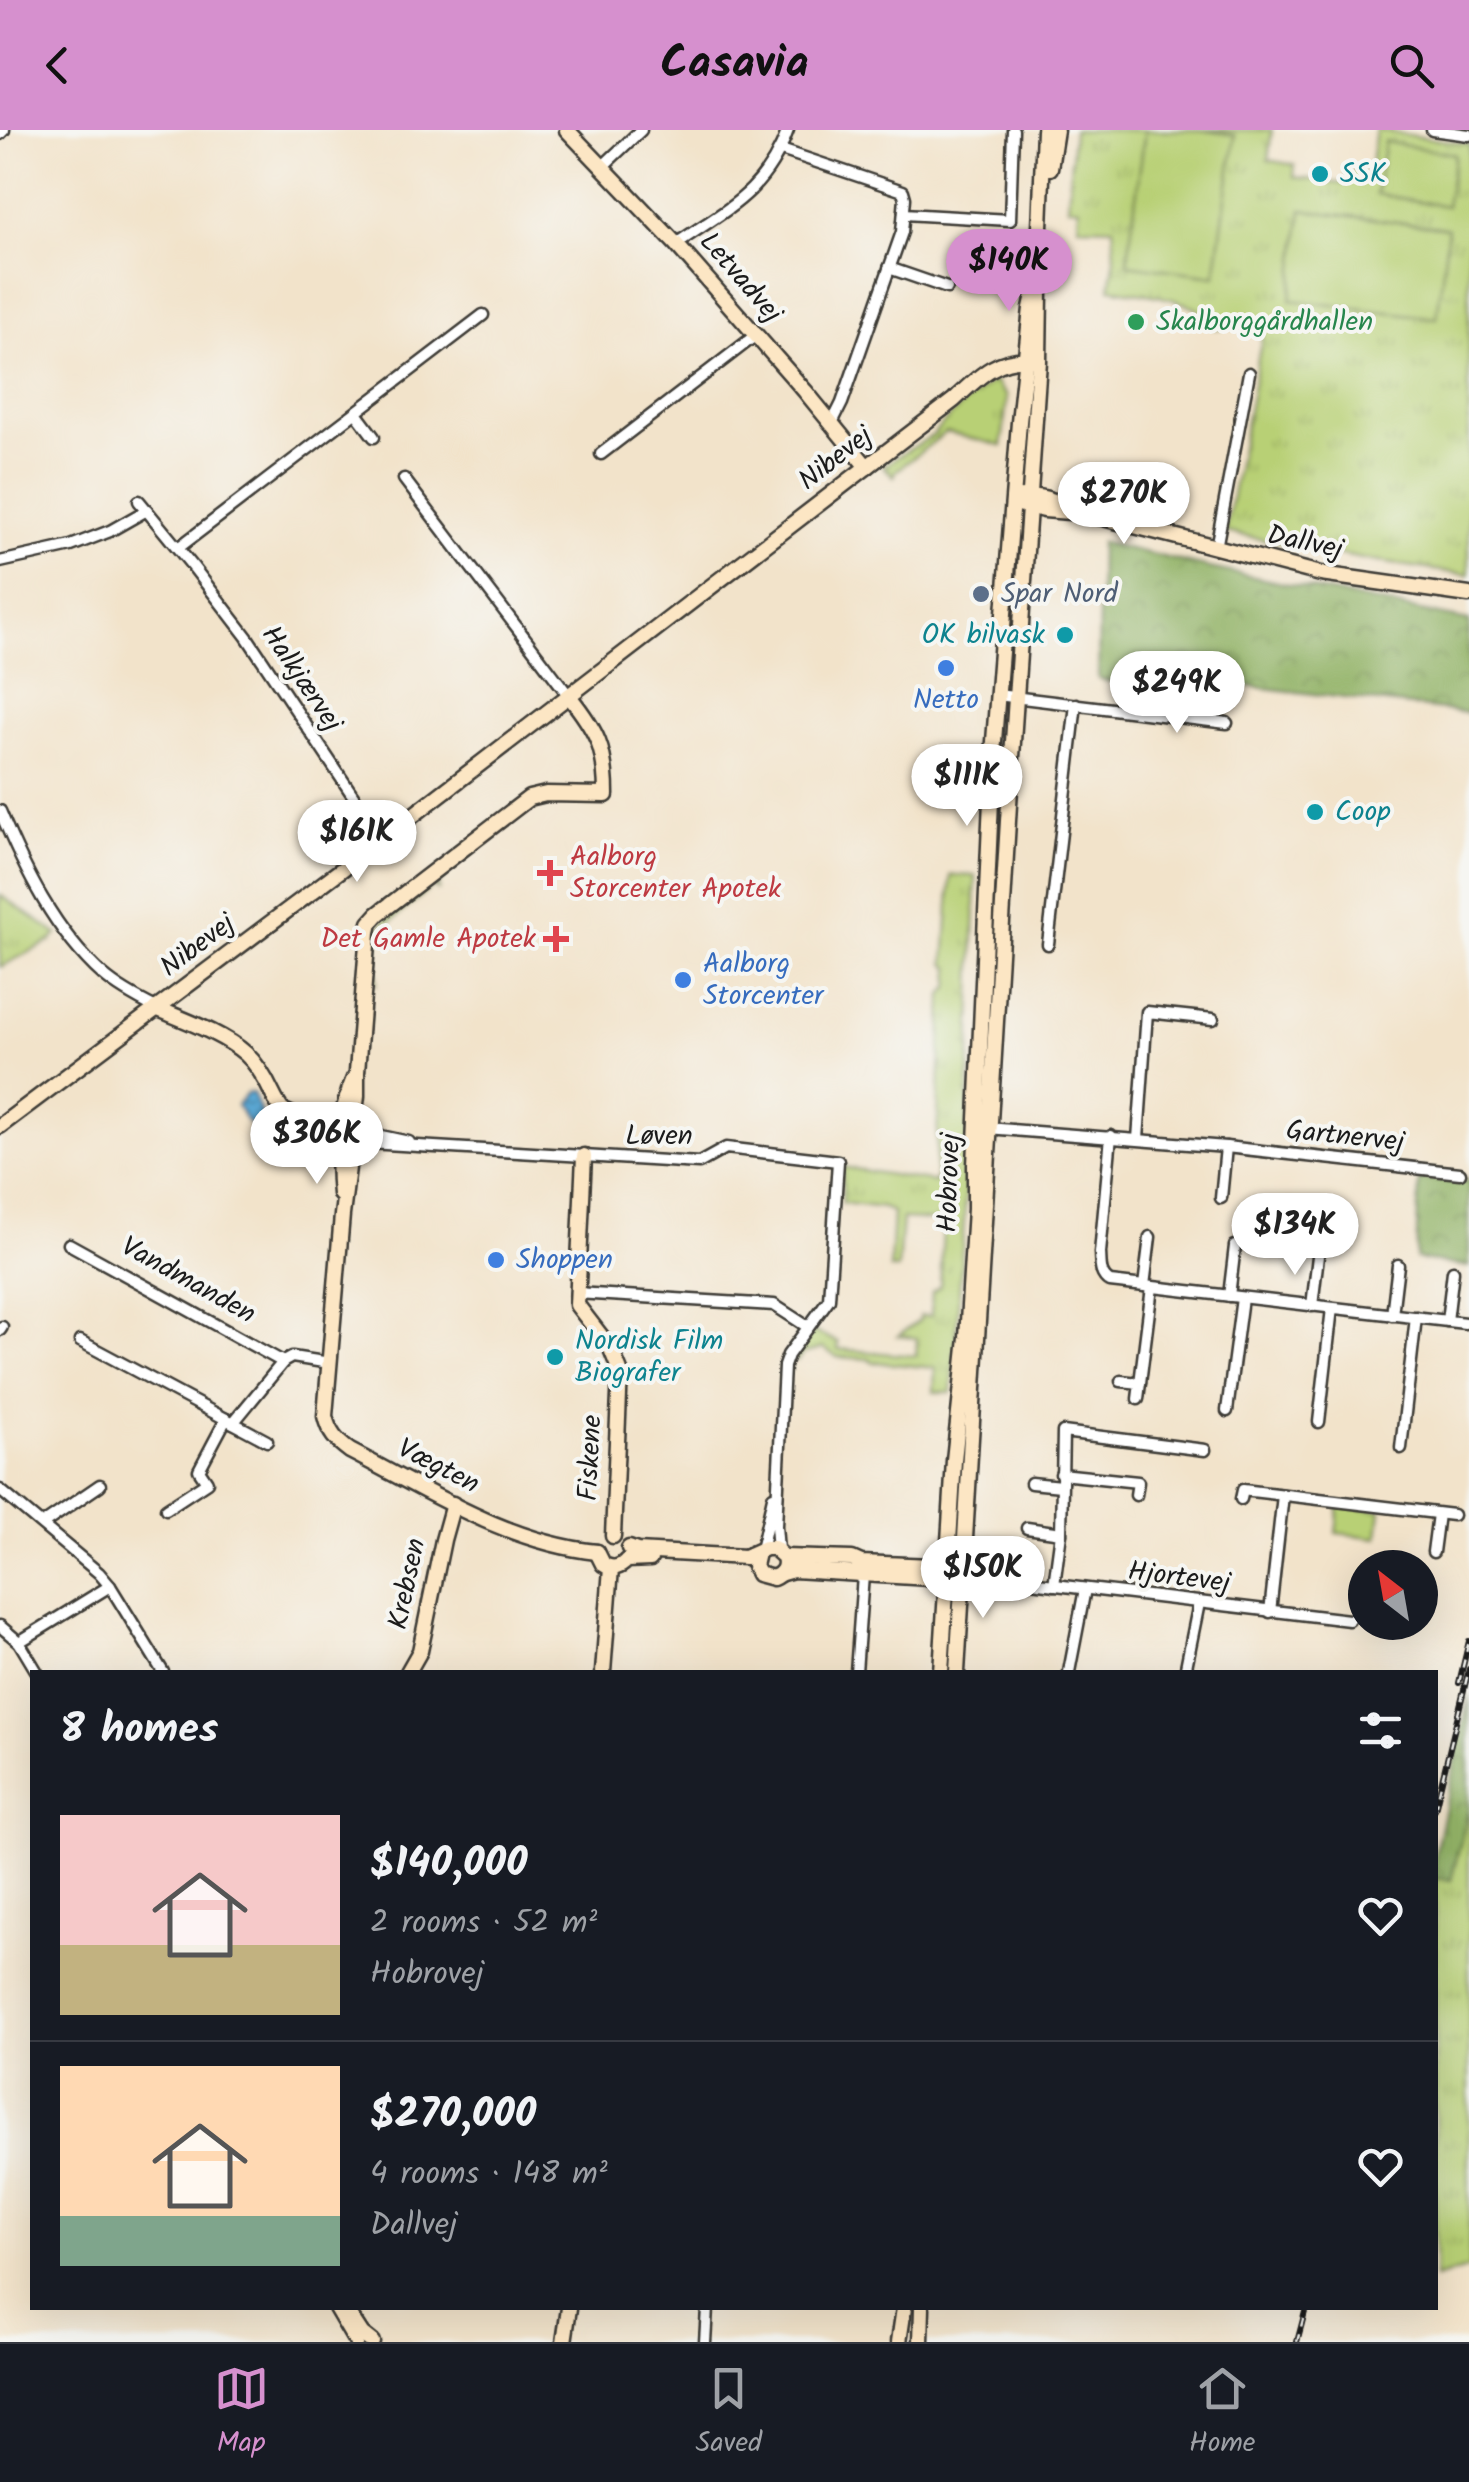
<!DOCTYPE html>
<meta charset="utf-8">
<style>
:root{--surface:#171b24;--page:#242831;--text:#f1f3f6;--muted:#9ea1a6;--line:#363941;--accent:#d690ce}
body{margin:0;font-family:Kalam,sans-serif;background:var(--page);color:var(--text);height:100vh;display:flex;flex-direction:column;font-size:38px;white-space:nowrap}
*{box-sizing:border-box;margin:0}
p{font-size:32px;color:var(--muted)}
.icon{flex:none;width:55px;height:55px;fill:none;stroke:currentColor;stroke-width:2;stroke-linecap:round;stroke-linejoin:round}
.map{position:relative;flex:1;overflow:hidden}
.details{position:absolute;left:30px;top:1540px;width:1408px;height:640px;display:flex;flex-direction:column;background:var(--surface);border-radius:0px;box-shadow:0 10px 40px #0002}
.details>*{flex:none}
.needle{width:65px;rotate:329deg}
.tools{position:absolute;left:1348px;top:1420px;display:grid;gap:20px}
.tools a{display:grid;place-items:center;width:90px;height:90px;border-radius:50%;background:var(--surface);box-shadow:0 10px 40px #0002;font-size:50px}
.price{position:absolute;translate:-50% -85px;padding:0 22px;border-radius:35px;background:#fff;color:#222;font-size:32px;line-height:65px;filter:drop-shadow(0 2px 5px #0008)}
.price::after{content:'';position:absolute;left:50%;top:60px;width:30px;height:22px;margin-left:-15px;background:inherit;clip-path:polygon(0 0,100% 0,50% 100%)}
.price.active{background:var(--accent);color:#111}
ul{padding:0;list-style:none}
li{display:flex;align-items:center;gap:30px;height:250px;padding:0 30px}
li+li{border-top:2px solid var(--line)}
li span{display:grid;place-items:center;flex:none;width:280px;height:200px;border-radius:0px;color:#555}
li>.icon{margin-inline-start:auto}
span .icon{width:120px;height:120px;fill:#fffc;stroke-width:1}
li b{font-size:42px}
h2{display:flex;justify-content:space-between;align-items:center;height:120px;padding:0 30px;font-size:42px}
header{display:flex;justify-content:space-between;align-items:center;height:130px;padding:0 30px;background:var(--accent);color:#111;font-size:45px;font-weight:800}
.tabs{display:flex;justify-content:space-around;align-items:center;height:140px;border-top:2px solid var(--line);background:var(--surface);font-size:28px;color:var(--muted)}
.tabs a{display:grid;justify-items:center;gap:5px}
.tabs .active{color:var(--accent)}
.map>svg:first-child{display:block}
</style>
<header><svg class="icon" aria-label="back" viewBox="0 0 24 24"><path d="M15 5l-7 7 7 7"/></svg>Casavia<svg class="icon" aria-label="search" viewBox="0 0 24 24"><circle cx="10" cy="10" r="6"/><path d="M15 15l6 6"/></svg></header>
<div class="map">
<svg width="1469" height="2212" viewBox="0 0 1469 2212">
<defs>
<pattern id="grass-tufts" width="24" height="20" patternUnits="userSpaceOnUse" patternTransform="scale(2.5)"><rect width="24" height="20" fill="#b8d075"/><path d="M3 7l-1-3M5 7V3M7 7l1-3M15 17l-1-3M17 17v-4M19 17l1-3" fill="none" stroke="#9eb265"/></pattern>
<pattern id="forest-crowns" width="20" height="18" patternUnits="userSpaceOnUse" patternTransform="scale(2.5)"><rect width="20" height="18" fill="#92b266"/><path d="M2 6a3 3 0 1 1 6 0M12 15a3 3 0 1 1 6 0" fill="none" stroke="#7d9858"/></pattern>
<pattern id="water-ripples" width="26" height="14" patternUnits="userSpaceOnUse" patternTransform="scale(2.5)"><rect width="26" height="14" fill="#5ca9d5"/><path d="M2 4q2-2 4 0t4 0M15 11q2-2 4 0t4 0" fill="none" stroke="#4b89ac"/></pattern>
</defs>
<rect width="100%" height="100%" fill="#f6f6f2"/>
<filter id="ink" filterUnits="userSpaceOnUse"><feTurbulence type="fractalNoise" baseFrequency=".01" numOctaves="2"/><feDisplacementMap in="SourceGraphic" scale="20" xChannelSelector="R" yChannelSelector="G"/><feConvolveMatrix kernelMatrix="1 2 1 2 8 2 1 2 1" color-interpolation-filters="sRGB"/></filter>
<filter id="wash" filterUnits="userSpaceOnUse"><feTurbulence type="fractalNoise" baseFrequency=".0048" numOctaves="4" result="noise"/><feDisplacementMap in="SourceGraphic" scale="40" xChannelSelector="R" yChannelSelector="G"/><feGaussianBlur stdDeviation="2.25" result="paint"/><feColorMatrix in="noise" values="0 0 0 0 0 0 0 0 0 0 0 0 0 0 0 0 0 1.4 0 .05"/><feComposite in="paint" operator="in"/></filter>
<g filter="url(#wash)">
<rect width="100%" height="100%" fill="#f2e3ca"/>
<g fill="url(#grass-tufts)" stroke="#6a7648" stroke-width="2.5">
<path d="M 1073,0 L 1272,0 L 1268,30 L 1295,35 L 1294,47 L 1344,54 L 1346,41 L 1369,44 L 1376,0 L 1469,14 L 1469,445 L 1372,431 L 1225,402 L 1263,202 L 1224,196 L 1222,199 L 1215,198 C 1202,167 1141,164 1110,158 L 1115,128 L 1113,97 L 1078,96 L 1079,77 L 1068,76 Z"/>
<path d="M 994,251 L 1007,267 L 1002,316 L 946,302 L 896,341 L 894,346 L 883,336 L 935,304 L 935,302 C 953,283 971,266 994,251 Z"/>
<polygon points="951,745 976,746 965,1078 952,1262 934,1262 935,1238 873,1232 870,1229 837,1227 823,1218 802,1224 797,1231 791,1228 811,1202 815,1202 838,1212 838,1219 916,1226 917,1208 898,1206 920,1190 920,1186 931,1186 932,1162 940,1156 943,1098 937,1091 902,1089 898,1139 890,1139 893,1082 883,1078 842,1073 843,1037 935,1052 943,864 950,857 951,839 945,833"/>
<path d="M 445,747 L 437,756 L 439,759 L 438,760 L 433,756 L 383,798 L 378,805 L 376,854 L 371,851 C 372,838 372,824 374,811 C 380,783 415,765 436,749 Z"/>
<polygon points="0,765 57,804 51,811 0,837"/>
<polygon points="1469,1678 1469,2138 1435,2148 1435,1748 1451,1749"/>
</g>
<g fill="url(#forest-crowns)" stroke="#576741" stroke-width="2.5">
<polygon points="1100,412 1210,438 1469,491 1469,583 1156,545 1138,559 1098,549"/>
<polygon points="1469,1048 1469,1137 1416,1129 1419,1049 1467,1051"/>
<polygon points="1469,1566 1469,1678 1451,1750 1435,1748 1435,1723"/>
</g>
<g fill="#b8d075" stroke="#6a7648" stroke-width="2.5">
<polygon points="1145,0 1201,0 1235,5 1215,146 1127,134"/>
<polygon points="1385,12 1455,24 1446,76 1376,64"/>
<polygon points="1302,80 1448,98 1437,188 1291,170"/>
<polygon points="1339,1376 1381,1380 1378,1408 1336,1403"/>
</g>
<polygon fill="url(#water-ripples)" stroke="#3c6278" stroke-width="2.5" points="248,962 253,963 264,991 262,997 256,999 245,990 237,975"/>
</g>
<g filter="url(#ink)">
<g fill="none" stroke-linecap="round" stroke-linejoin="round">
<g stroke="#3c3a36" stroke-width="15">
<g id="street">
<polyline points="1432,0 1469,5"/>
<polyline points="0,4 4,0"/>
<polyline points="781,20 903,61 905,68 902,102 842,273 832,293"/>
<polyline points="603,36 641,0"/>
<polyline points="904,84 1010,90 1013,0"/>
<path d="M 676,114 C 728,78 765,63 788,0"/>
<polyline points="889,138 947,158"/>
<polyline points="356,283 374,307"/>
<polyline points="601,324 756,205"/>
<polyline points="404,349 569,566"/>
<polyline points="139,371 194,438 247,507 382,709"/>
<polyline points="178,418 483,185"/>
<polyline points="1216,418 1249,243"/>
<polyline points="0,432 71,416 110,401 147,380"/>
<polyline points="997,565 1227,593"/>
<path d="M 0,681 C 24,739 55,802 103,845 C 119,859 138,869 156,878"/>
<polyline points="1048,814 1076,574"/>
<polyline points="987,998 1226,1017 1460,1043"/>
<polyline points="353,1000 409,1012"/>
<path d="M 1111,1006 L 1100,1123 C 1101,1135 1099,1145 1110,1152 L 1465,1193"/>
<polyline points="1138,1009 1147,882 1213,889"/>
<polyline points="352,1012 699,1033 726,1018 838,1031 829,1169 788,1225 784,1236 776,1396 778,1420"/>
<polyline points="1221,1068 1226,1017"/>
<polyline points="69,1114 283,1232"/>
<polyline points="1144,1156 1150,1107"/>
<polyline points="576,1163 774,1175 808,1197"/>
<polyline points="1229,1166 1235,1116"/>
<polyline points="1312,1176 1318,1126"/>
<polyline points="1392,1185 1398,1135"/>
<polyline points="1447,1191 1453,1141"/>
<polyline points="0,1200 2,1197"/>
<polyline points="80,1211 267,1311"/>
<polyline points="1121,1251 1140,1253"/>
<polyline points="1138,1269 1152,1157"/>
<polyline points="1227,1281 1242,1168"/>
<polyline points="1319,1292 1332,1178"/>
<polyline points="233,1293 283,1232 292,1227 330,1233"/>
<polyline points="1401,1318 1416,1187"/>
<polyline points="1061,1344 1138,1352 1136,1365"/>
<polyline points="1031,1353 1061,1356"/>
<polyline points="0,1360 99,1443 110,1456 163,1542"/>
<polyline points="1241,1369 1243,1360 1453,1385"/>
<polyline points="166,1379 207,1352 199,1340 226,1289"/>
<polyline points="43,1394 100,1355"/>
<polyline points="1027,1398 1061,1403"/>
<polyline points="761,1420 773,1367"/>
<polyline points="1433,1422 1438,1384"/>
<polyline points="963,1444 1349,1490"/>
<polyline points="1054,1455 1061,1403 1063,1302 1205,1320"/>
<polyline points="1270,1482 1283,1365"/>
<polyline points="0,1496 19,1512 37,1542"/>
<polyline points="19,1512 110,1456"/>
<polyline points="856,1542 863,1445"/>
<polyline points="1069,1542 1085,1459"/>
<polyline points="1185,1542 1199,1473"/>
<polyline points="705,2212 707,2178"/>
</g>
</g>
<g stroke="#3c3a36" stroke-width="19">
<g id="secondary">
<polyline points="567,0 676,114 805,261 867,337"/>
<polyline points="1050,38 1056,0"/>
<path d="M 1023,367 C 1041,364 1060,372 1076,381 L 1321,444 L 1469,465"/>
<polyline points="1022,375 1044,380 1070,382"/>
<path d="M 569,566 C 597,601 606,619 606,665 L 546,664 L 529,668 L 378,784 L 370,793 L 368,802 L 357,942 L 357,966 L 342,1085 L 325,1286 C 329,1303 336,1311 350,1321 C 428,1361 508,1413 597,1422"/>
<path d="M 156,878 C 184,890 224,904 246,924 C 258,935 265,948 272,963 C 291,1003 310,1007 352,1012"/>
<polyline points="286,982 304,990 347,999"/>
<path d="M 0,996 L 377,713 L 954,270 C 978,247 998,226 1033,230"/>
<polyline points="584,1026 577,1175 611,1219 620,1241 613,1406"/>
<path d="M 340,1064 C 336,1027 339,982 354,948"/>
<path d="M 629,1418 L 637,1421 L 745,1427 L 765,1418 L 774,1418 L 784,1427 C 787,1438 782,1444 773,1448 L 758,1444 L 754,1436 L 757,1423"/>
<path d="M 597,1422 L 603,1434 C 612,1440 620,1438 627,1430 L 650,1429"/>
<polyline points="784,1427 852,1429 861,1433 931,1436 953,1443"/>
<polyline points="782,1443 793,1440 930,1448 946,1442"/>
<polyline points="408,1542 420,1521 443,1410 453,1374"/>
<polyline points="603,1542 611,1438"/>
<polyline points="941,1542 954,1330 967,1208 975,1079 975,1035 993,624 1019,292 1031,178 1038,146 1044,0"/>
<polyline points="957,1542 1011,641 1039,231 1040,162"/>
<polyline points="336,2178 356,2212"/>
<polyline points="345,2178 362,2204 372,2212"/>
<polyline points="564,2212 569,2178"/>
<polyline points="899,2212 904,2178"/>
<polyline points="921,2212 922,2178"/>
</g>
</g>
<use href="#street" stroke="#fff" stroke-width="10"/>
<use href="#secondary" stroke="#fce6c4" stroke-width="14"/>
<g stroke="#1c1c1c" stroke-width="6">
<g id="rail">
<polyline points="1459,1553 1469,1511"/>
<polyline points="1435,1679 1469,1539"/>
<polyline points="1297,2212 1306,2178"/>
</g>
</g>
<use href="#rail" stroke="#f6f6f2" stroke-width="2.5" stroke-dasharray="8" stroke-linecap="butt"/>
</g>
</g>
<g fill="#0f9aa8" stroke="#f6f6f2" stroke-width="4">
<circle cx="1320" cy="44" r="10"/>
<circle cx="1065" cy="505" r="10"/>
<circle cx="1315" cy="682" r="10"/>
<circle cx="555" cy="1227" r="10"/>
</g>
<circle fill="#2e9e5b" stroke="#f6f6f2" stroke-width="4" cx="1136" cy="192" r="10"/>
<circle fill="#5c6f8a" stroke="#f6f6f2" stroke-width="4" cx="981" cy="464" r="10"/>
<g fill="#3f7fe0" stroke="#f6f6f2" stroke-width="4">
<circle cx="946" cy="538" r="10"/>
<circle cx="683" cy="850" r="10"/>
<circle cx="496" cy="1130" r="10"/>
</g>
<g fill="#e0444e" stroke="#f6f6f2" stroke-width="4">
<path d="M545 728h10v10h10v10h-10v10h-10v-10h-10v-10h10z"/>
<path d="M551 794h10v10h10v10h-10v10h-10v-10h-10v-10h10z"/>
</g>
<g text-anchor="middle" dominant-baseline="central" stroke-width="8" stroke-linejoin="round" paint-order="stroke">
<g font-size="28" fill="#0d838f" stroke="#f6f6f2" text-anchor="start">
<text x="1340" y="44">SSK</text>
<text x="1045" y="505" text-anchor="end">OK bilvask</text>
<text x="1335" y="682">Coop</text>
<text x="575" y="1211">Nordisk Film<tspan x="575" dy="32">Biografer</tspan></text>
</g>
<g font-size="28" fill="#1c1c1c" stroke="#f6f6f2">
<text transform="translate(740 148) rotate(49)">Letvadvej</text>
<text transform="translate(836 329) rotate(-38)">Nibevej</text>
<text transform="translate(1305 413) rotate(12)">Dallvej</text>
<text transform="translate(301 549) rotate(56)">Halkjærvej</text>
<text transform="translate(198 816) rotate(-37)">Nibevej</text>
<text x="659" y="1006">Løven</text>
<text transform="translate(1345 1007) rotate(6)">Gartnervej</text>
<text transform="translate(950 1053) rotate(-88)">Hobrovej</text>
<text transform="translate(188 1151) rotate(29)">Vandmanden</text>
<text transform="translate(591 1328) rotate(-87)">Fiskene</text>
<text transform="translate(438 1337) rotate(27)">Vægten</text>
<text transform="translate(1179 1448) rotate(7)">Hjortevej</text>
<text transform="translate(408 1454) rotate(-78)">Krebsen</text>
</g>
<g font-size="28" fill="#27864d" stroke="#f6f6f2" text-anchor="start">
<text x="1156" y="192">Skalborggårdhallen</text>
</g>
<g font-size="28" fill="#4e5e75" stroke="#f6f6f2" text-anchor="start">
<text x="1001" y="464">Spar Nord</text>
</g>
<g font-size="28" fill="#366cbe" stroke="#f6f6f2" text-anchor="start">
<text x="946" y="570" text-anchor="middle">Netto</text>
<text x="703" y="834">Aalborg<tspan x="703" dy="32">Storcenter</tspan></text>
<text x="516" y="1130">Shoppen</text>
</g>
<g font-size="28" fill="#be3a42" stroke="#f6f6f2" text-anchor="start">
<text x="570" y="727">Aalborg<tspan x="570" dy="32">Storcenter Apotek</tspan></text>
<text x="536" y="809" text-anchor="end">Det Gamle Apotek</text>
</g>
</g>
</svg>
<div class="tools">
<a><svg class="needle" viewBox="-14 -14 28 28"><path d="M0-13l5 13h-10z" fill="#e53935"/><path d="M0 13l5-13h-10z" fill="#9ea1a6"/></svg></a>
</div>
<b class="price active" style="left:1009px;top:184px">$140K</b>
<b class="price" style="left:1124px;top:417px">$270K</b>
<b class="price" style="left:1177px;top:606px">$249K</b>
<b class="price" style="left:967px;top:699px">$111K</b>
<b class="price" style="left:357px;top:755px">$161K</b>
<b class="price" style="left:317px;top:1057px">$306K</b>
<b class="price" style="left:1295px;top:1148px">$134K</b>
<b class="price" style="left:983px;top:1491px">$150K</b>
<section class="details">
<h2>8 homes<svg class="icon" aria-label="filters" viewBox="0 0 24 24"><path d="M4 7h16M4 17h16"/><circle cx="9" cy="7" r="2"/><circle cx="15" cy="17" r="2"/></svg></h2>
<ul>
<li><span style="background:linear-gradient(#f6c9c9 65%,#c2b280 0)"><svg class="icon" aria-label="home" viewBox="0 0 24 24"><path d="M3 11l9-7 9 7M6 9v11h12V9"/></svg></span><div><b>$140,000</b><p>2 rooms · 52 m²</p><p>Hobrovej</p></div><svg class="icon" aria-label="heart" viewBox="0 0 24 24"><path d="M12 20l-8-8c-3-5 5-10 8-4 3-6 11-1 8 4z"/></svg></li>
<li><span style="background:linear-gradient(#ffd9b3 75%,#7fa58c 0)"><svg class="icon" aria-label="home" viewBox="0 0 24 24"><path d="M3 11l9-7 9 7M6 9v11h12V9"/></svg></span><div><b>$270,000</b><p>4 rooms · 148 m²</p><p>Dallvej</p></div><svg class="icon" aria-label="heart" viewBox="0 0 24 24"><path d="M12 20l-8-8c-3-5 5-10 8-4 3-6 11-1 8 4z"/></svg></li>
</ul>
</section>
</div>
<nav class="tabs">
<a class="active"><svg class="icon" aria-label="map" viewBox="0 0 24 24"><path d="M3 6l6-2 6 2 6-2v14l-6 2-6-2-6 2zM9 4v14M15 6v14"/></svg>Map</a>
<a><svg class="icon" aria-label="saved" viewBox="0 0 24 24"><path d="M7 4h10v16l-5-4-5 4z"/></svg>Saved</a>
<a><svg class="icon" aria-label="home" viewBox="0 0 24 24"><path d="M3 11l9-7 9 7M6 9v11h12V9"/></svg>Home</a>
</nav>
